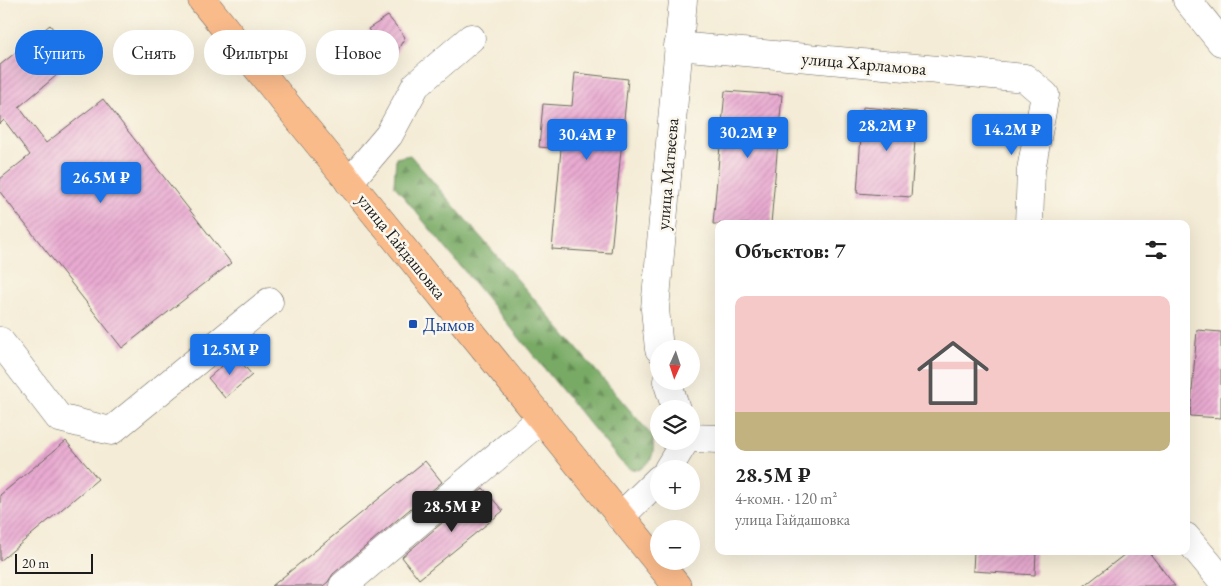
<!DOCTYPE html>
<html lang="ru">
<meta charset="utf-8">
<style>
:root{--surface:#fff;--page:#f2f2f2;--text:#222;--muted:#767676;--line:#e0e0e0;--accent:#1a73e8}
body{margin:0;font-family:"EB Garamond",serif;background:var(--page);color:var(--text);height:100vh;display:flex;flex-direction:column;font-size:19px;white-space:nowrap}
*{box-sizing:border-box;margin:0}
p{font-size:16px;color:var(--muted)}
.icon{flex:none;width:28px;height:28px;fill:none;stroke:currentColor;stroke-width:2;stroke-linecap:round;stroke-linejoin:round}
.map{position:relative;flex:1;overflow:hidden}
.drawer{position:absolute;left:715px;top:220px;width:475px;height:335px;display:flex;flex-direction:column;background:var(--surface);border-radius:10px;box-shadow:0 5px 20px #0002}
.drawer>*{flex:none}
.hud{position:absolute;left:15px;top:30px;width:475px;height:45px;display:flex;gap:10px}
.needle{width:32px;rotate:183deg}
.buttons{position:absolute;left:650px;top:340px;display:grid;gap:10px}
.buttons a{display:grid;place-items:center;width:50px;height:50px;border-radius:50%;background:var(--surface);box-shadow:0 5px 20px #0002;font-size:25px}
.scale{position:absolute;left:15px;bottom:12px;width:78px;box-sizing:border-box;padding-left:5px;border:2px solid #1c1c1c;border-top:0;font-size:14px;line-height:18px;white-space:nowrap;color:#1c1c1c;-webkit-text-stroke:4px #fbf7ec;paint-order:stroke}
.price{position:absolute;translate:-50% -42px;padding:0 11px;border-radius:5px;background:var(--accent);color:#fff;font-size:16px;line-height:32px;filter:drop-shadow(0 1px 2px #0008)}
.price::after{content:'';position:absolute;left:50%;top:30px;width:15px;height:11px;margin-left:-8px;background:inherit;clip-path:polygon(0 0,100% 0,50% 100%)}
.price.active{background:#222;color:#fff}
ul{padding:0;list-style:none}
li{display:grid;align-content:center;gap:10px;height:265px;padding:0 20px}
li+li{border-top:1px solid var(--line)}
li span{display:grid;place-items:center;height:155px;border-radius:10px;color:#555}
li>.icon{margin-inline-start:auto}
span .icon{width:90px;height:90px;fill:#fffc;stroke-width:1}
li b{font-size:21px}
h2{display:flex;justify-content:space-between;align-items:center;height:60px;padding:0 20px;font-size:21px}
.pill{padding:0 18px;border-radius:22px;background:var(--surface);box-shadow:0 5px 20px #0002;font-size:18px;line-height:45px}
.pill.active{background:var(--accent);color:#fff}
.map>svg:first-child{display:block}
</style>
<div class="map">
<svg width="1221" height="586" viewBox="0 0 1221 586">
<defs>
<pattern id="forest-firs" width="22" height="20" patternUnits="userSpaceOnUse" patternTransform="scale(1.25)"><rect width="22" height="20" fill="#78aa65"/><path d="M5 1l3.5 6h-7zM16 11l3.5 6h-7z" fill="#628a52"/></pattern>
<pattern id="building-hatch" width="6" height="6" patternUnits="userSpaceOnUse" patternTransform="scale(1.25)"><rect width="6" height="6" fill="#e9aad1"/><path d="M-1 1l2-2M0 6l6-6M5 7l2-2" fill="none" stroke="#c792b3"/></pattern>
</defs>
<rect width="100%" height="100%" fill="#fbf7ec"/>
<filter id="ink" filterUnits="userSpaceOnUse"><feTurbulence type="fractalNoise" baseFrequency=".02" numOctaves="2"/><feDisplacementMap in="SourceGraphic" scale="10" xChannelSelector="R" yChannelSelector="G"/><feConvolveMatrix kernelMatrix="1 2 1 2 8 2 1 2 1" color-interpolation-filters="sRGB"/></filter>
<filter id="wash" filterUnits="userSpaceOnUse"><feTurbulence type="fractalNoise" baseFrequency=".0096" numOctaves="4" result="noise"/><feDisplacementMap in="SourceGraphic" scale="20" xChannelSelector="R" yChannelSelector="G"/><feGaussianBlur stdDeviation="1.12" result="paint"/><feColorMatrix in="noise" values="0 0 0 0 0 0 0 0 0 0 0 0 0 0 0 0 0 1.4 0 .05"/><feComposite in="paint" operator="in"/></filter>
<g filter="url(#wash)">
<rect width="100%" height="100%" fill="#f4ecd6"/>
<path fill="url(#forest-firs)" stroke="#4a6340" d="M 410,155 L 653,437 C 654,455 654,459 639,470 L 630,469 L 621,462 L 394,185 L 396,158 Z"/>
<g id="blocks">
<g fill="url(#building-hatch)">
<polygon points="388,16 405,37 391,62 368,29"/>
<polygon points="50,25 76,59 19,107 46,143 103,99 231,263 122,348 0,192 0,179 30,155 4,120 0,124 0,65"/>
<polygon points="575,73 628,79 611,253 552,249 561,149 539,147 543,104 572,106"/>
<polygon points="725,91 782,95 771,224 713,224"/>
<polygon points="863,107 917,112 911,197 857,193"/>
<polygon points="1197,330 1221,332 1221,418 1190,416"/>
<polygon points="235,355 252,375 225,398 208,378"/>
<polygon points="66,441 98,479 0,561 0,495"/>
<polygon points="425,461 442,482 333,574 328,582 323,586 272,586"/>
<polygon points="483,488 503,511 419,579 402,557"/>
<polygon points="974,551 1036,551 1035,575 973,571"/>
<polygon points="1129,551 1148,551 1175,586 1084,586"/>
</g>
</g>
</g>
<g filter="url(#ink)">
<use href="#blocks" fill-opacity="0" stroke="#68655d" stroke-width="1"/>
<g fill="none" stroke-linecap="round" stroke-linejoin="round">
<g stroke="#68655d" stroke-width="29">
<g id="minor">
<polyline points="1187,0 1221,42"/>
<polyline points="678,46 1025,78 1045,95 1031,170 1029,224"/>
<polyline points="349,182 389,135 416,85 471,38"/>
<polyline points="0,341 59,418 111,431 269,302"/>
<polyline points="659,349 655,309 683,0"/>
<polyline points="667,381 676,409"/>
<polyline points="691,438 719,439"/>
<polyline points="668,469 685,441"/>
<polyline points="620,517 659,479"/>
<polyline points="1186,537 1221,579"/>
<polyline points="343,586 541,419"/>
</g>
</g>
<g stroke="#68655d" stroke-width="29">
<polyline id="major" points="202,0 677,586"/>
</g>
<use href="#minor" stroke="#fff" stroke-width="28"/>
<use href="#major" stroke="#fabb8b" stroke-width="28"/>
</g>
</g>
<rect fill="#1a4fb4" stroke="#fbf7ec" stroke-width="2" x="408" y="319" width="10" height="10" rx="2.5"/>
<g text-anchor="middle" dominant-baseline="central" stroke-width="5" stroke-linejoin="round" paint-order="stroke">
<g font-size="18" fill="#1c1c1c" stroke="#fbf7ec">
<text transform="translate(864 63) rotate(5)">улица Харламова</text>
<text transform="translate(667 174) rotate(-85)">улица Матвеева</text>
<text transform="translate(402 246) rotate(51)">улица Гайдашовка</text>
</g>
<g font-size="18" fill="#164399" stroke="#fbf7ec" text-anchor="start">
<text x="423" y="324">Дымов</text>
</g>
</g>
</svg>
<div class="buttons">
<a><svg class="needle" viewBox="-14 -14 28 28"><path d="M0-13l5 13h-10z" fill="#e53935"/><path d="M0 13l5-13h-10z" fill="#767676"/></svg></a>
<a><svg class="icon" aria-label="layers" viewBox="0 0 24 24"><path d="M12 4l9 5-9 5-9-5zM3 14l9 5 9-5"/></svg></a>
<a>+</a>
<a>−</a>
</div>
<div class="scale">20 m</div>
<b class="price" style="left:887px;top:152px">28.2M ₽</b>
<b class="price" style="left:1012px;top:156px">14.2M ₽</b>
<b class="price" style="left:748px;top:159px">30.2M ₽</b>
<b class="price" style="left:587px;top:161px">30.4M ₽</b>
<b class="price" style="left:101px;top:204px">26.5M ₽</b>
<b class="price" style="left:230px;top:376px">12.5M ₽</b>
<b class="price active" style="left:452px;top:533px">28.5M ₽</b>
<div class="hud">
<a class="pill active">Купить</a>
<a class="pill">Снять</a>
<a class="pill">Фильтры</a>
<a class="pill">Новое</a>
</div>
<section class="drawer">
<h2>Объектов: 7<svg class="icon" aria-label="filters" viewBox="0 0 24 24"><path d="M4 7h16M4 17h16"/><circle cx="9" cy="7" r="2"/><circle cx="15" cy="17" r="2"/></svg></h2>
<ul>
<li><span style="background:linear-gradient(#f6c9c9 75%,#c2b280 0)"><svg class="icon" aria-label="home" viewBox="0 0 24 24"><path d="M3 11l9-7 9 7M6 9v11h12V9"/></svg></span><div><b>28.5M ₽</b><p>4-комн. · 120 m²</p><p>улица Гайдашовка</p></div></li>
</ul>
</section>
</div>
